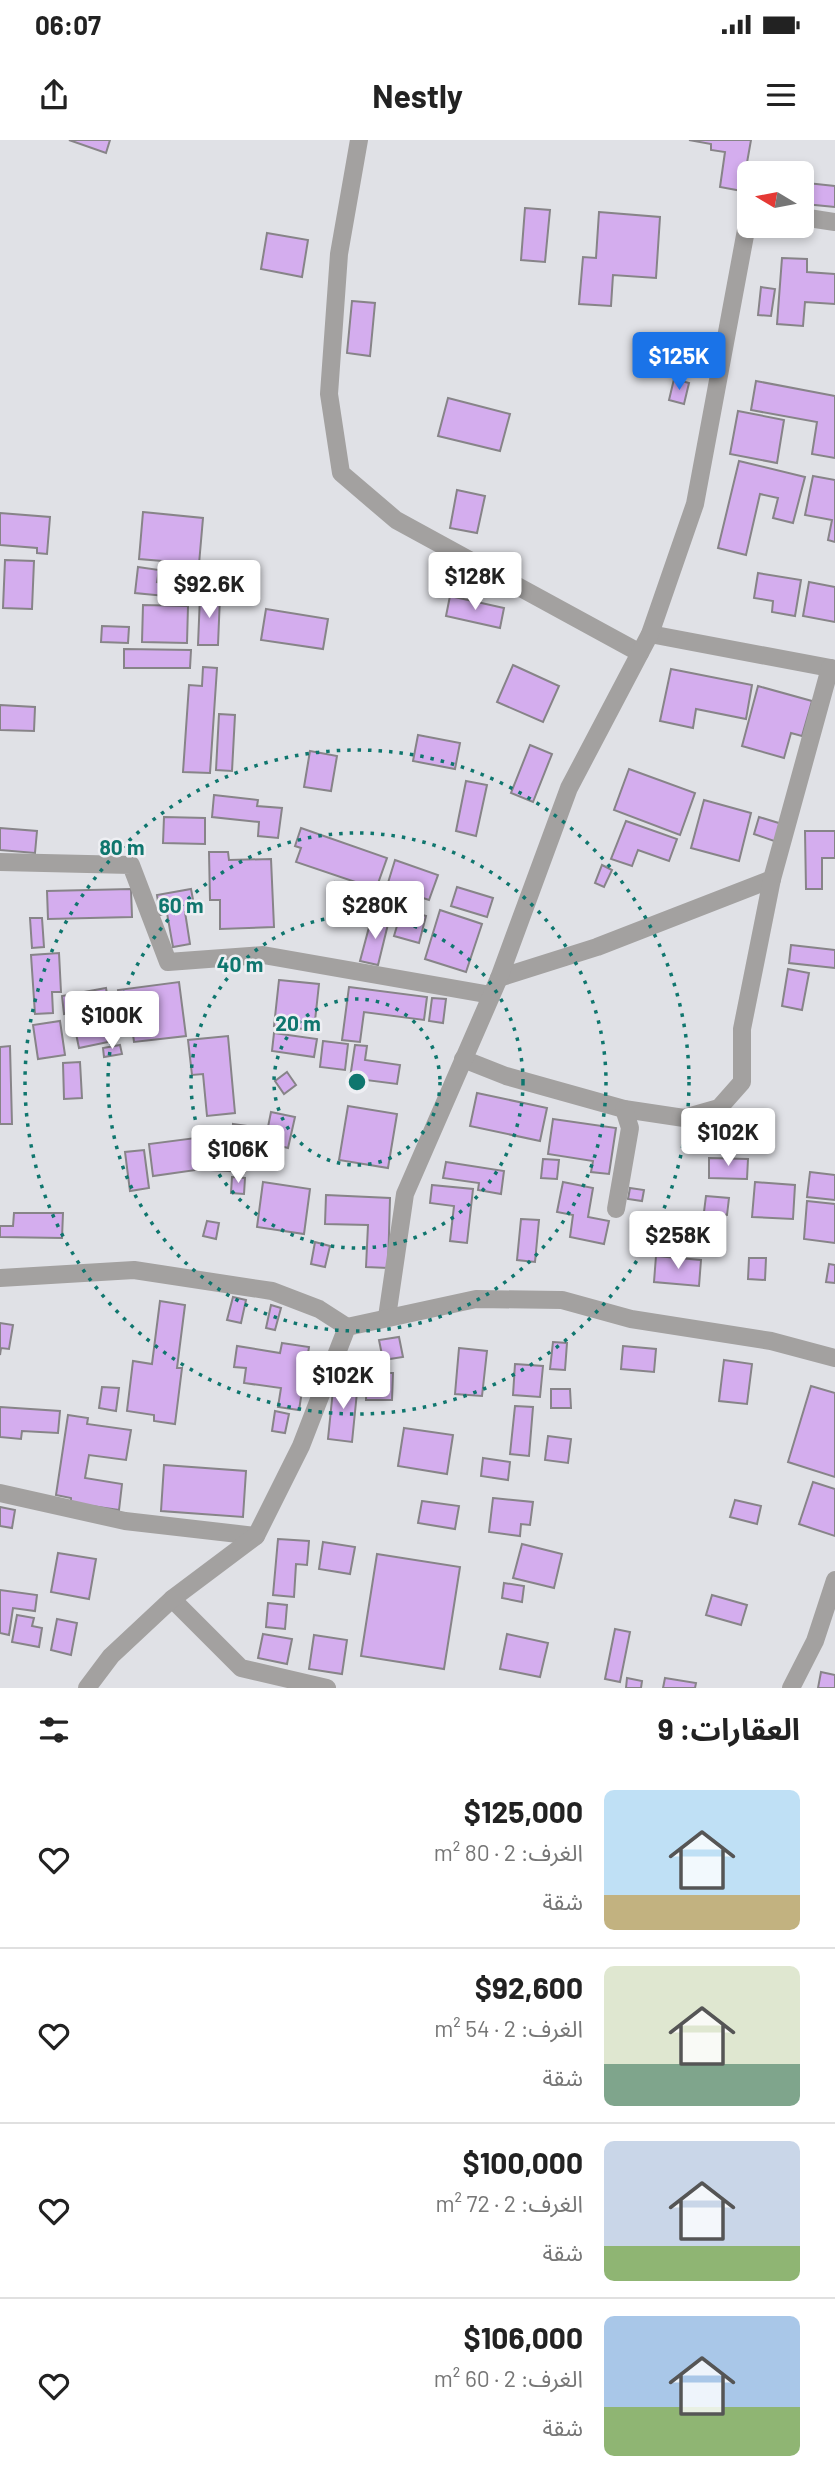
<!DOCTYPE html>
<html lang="ar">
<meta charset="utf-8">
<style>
:root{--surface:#fff;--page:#f6f6f6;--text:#222;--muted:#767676;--line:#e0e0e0;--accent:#1a73e8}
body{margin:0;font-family:Barlow,"Noto Sans Arabic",sans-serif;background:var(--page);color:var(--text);direction:rtl;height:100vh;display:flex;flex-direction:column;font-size:26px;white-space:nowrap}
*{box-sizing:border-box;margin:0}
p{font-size:23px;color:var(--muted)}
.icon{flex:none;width:38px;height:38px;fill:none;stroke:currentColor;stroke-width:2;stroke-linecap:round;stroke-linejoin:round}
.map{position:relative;height:1548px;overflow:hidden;direction:ltr}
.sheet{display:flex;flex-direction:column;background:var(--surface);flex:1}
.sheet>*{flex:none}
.needle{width:46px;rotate:280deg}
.controls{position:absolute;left:737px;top:21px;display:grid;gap:14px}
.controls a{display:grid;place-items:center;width:77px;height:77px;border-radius:10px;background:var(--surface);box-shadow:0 4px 10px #0003;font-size:35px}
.price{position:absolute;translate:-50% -60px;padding:0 16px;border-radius:7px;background:#fff;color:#222;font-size:23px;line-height:46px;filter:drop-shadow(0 2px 4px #0008)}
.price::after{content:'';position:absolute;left:50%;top:42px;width:21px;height:16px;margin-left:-10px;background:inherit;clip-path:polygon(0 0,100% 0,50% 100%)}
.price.active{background:var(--accent);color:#fff}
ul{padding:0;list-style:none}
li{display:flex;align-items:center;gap:21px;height:175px;padding:0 35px}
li+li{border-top:2px solid var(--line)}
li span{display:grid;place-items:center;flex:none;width:196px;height:140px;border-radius:10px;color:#555}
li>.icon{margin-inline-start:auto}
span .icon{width:84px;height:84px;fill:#fffc;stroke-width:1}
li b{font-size:30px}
h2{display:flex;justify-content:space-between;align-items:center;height:84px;padding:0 35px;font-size:30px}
.status{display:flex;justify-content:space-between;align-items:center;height:49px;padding:0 35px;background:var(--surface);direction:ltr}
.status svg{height:19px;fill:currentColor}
header{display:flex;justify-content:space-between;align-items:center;height:91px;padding:0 35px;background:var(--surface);font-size:32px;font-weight:700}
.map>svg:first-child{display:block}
</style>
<div class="status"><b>06:07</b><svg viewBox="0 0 49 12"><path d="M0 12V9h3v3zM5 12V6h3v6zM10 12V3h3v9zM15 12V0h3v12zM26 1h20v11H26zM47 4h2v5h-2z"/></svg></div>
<header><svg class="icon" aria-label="menu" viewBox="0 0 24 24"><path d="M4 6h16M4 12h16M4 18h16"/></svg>Nestly<svg class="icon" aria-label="share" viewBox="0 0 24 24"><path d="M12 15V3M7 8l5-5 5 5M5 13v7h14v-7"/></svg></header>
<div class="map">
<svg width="835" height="1548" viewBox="0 0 835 1548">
<rect width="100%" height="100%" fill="#e0e1e6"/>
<g fill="#d4adee" stroke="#878488" stroke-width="2">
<polygon points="69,0 110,0 106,13"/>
<polygon points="689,0 751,0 742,51 720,47 725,12 711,10 711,4"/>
<polygon points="807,43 835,46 835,67 805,64"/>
<polygon points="525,68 550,70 545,122 521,120"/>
<polygon points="599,72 660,77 656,138 613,135 611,166 579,164 583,117 596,118"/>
<polygon points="267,93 308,100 302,137 261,129"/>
<polygon points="782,118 807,119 807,132 835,134 835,164 805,162 803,186 777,184"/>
<polygon points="761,147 775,149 771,176 758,175"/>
<polygon points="352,161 375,163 370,216 347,213"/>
<polygon points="674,239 689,243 684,264 669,260"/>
<polygon points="756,241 835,256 835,318 812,314 817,282 751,270"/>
<polygon points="448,258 510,274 500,311 438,296"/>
<polygon points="738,271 784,280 777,323 730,314"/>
<polygon points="739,321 805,337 793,383 773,378 778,358 760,354 746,415 718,408"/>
<polygon points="813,336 835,340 835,402 828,400 832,380 805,375"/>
<polygon points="457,350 485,356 477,393 450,388"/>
<polygon points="143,372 203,378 199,424 139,419"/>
<polygon points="0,373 50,377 47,414 37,413 37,408 0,405"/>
<polygon points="5,420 34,421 32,469 3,468"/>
<polygon points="138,427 159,430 157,442 166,443 165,456 135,453"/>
<polygon points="758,433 801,440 795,476 772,472 773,461 754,458"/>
<polygon points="809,442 835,447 835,482 803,476"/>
<polygon points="200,456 220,456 218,505 198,505"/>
<polygon points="450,456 504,468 500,488 446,476"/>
<polygon points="143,465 188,466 187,503 142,502"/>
<polygon points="266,469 328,479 323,509 261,500"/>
<polygon points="102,486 129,487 128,503 101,502"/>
<polygon points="124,509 191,510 190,528 124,528"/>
<polygon points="513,525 559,546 543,582 497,562"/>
<polygon points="203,527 217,528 210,633 183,632 189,545 202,546"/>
<polygon points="671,529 752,545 746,579 696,569 693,588 660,581"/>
<polygon points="758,546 812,561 802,596 791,593 784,618 742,606"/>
<polygon points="0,565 35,567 34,591 0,590"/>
<polygon points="219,574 235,575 232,631 216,630"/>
<polygon points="418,595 460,603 455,629 413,621"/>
<polygon points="530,605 552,614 533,662 511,653"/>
<polygon points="310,611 337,616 331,651 304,647"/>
<polygon points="629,629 695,653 680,695 614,670"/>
<polygon points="466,641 487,645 476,696 456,691"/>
<polygon points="214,655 258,660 257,666 282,668 278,698 258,696 259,682 212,677"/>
<polygon points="704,660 751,673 739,721 691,708"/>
<polygon points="164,677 205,678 205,704 163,703"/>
<polygon points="759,677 782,684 777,702 754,694"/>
<polygon points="626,681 677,699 669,721 638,710 632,726 611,719"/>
<polygon points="0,688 37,691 35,713 0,710"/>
<polygon points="301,688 387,718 376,749 296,722 301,708 295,706"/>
<polygon points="805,691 835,691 835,718 822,718 822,749 806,749"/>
<polygon points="209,712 228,712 229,720 271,719 274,787 220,789 220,760 210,760"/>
<polygon points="395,720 438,735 429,760 387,746"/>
<polygon points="602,725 612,730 604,747 595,743"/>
<polygon points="335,742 356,746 351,773 330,769"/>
<polygon points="457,747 493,758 487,777 451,766"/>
<polygon points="131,749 132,777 48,779 47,751"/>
<polygon points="191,749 195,770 185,772 190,804 173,807 167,773 160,775 157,755"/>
<polygon points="402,769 426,776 419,803 394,796"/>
<polygon points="440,770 482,784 466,832 425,819"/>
<polygon points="372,776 389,780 378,825 360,821"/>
<polygon points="30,778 42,778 44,807 32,808"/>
<polygon points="791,805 835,810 835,828 789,823"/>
<polygon points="59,813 61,852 52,852 53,873 35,874 31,815"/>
<polygon points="788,829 809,833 802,870 782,866"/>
<polygon points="279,840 319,844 314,890 274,886"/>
<polygon points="179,842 186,896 134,902 130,872 121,873 118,850"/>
<polygon points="349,847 427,857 424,880 364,872 360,902 342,900"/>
<polygon points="106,848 109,866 64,874 62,856"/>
<polygon points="432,858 446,859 443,883 429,881"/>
<polygon points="103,879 108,902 79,908 74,884"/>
<polygon points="60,881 65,915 38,919 33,885"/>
<polygon points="274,893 317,899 314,917 272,911"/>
<polygon points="228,896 235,973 207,976 203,934 192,935 188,900"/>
<polygon points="323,901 348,904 345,930 320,927"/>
<polygon points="120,905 122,914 104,917 103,908"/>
<polygon points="355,905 367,906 365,920 400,925 397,944 350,938"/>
<polygon points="10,906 12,984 0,984 0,907"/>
<polygon points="80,922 82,958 64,959 63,923"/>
<polygon points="287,932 296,945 284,954 275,941"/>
<polygon points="477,953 547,968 540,1001 470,986"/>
<polygon points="348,966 397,974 388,1028 339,1020"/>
<polygon points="271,972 295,977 288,1008 265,1002"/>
<polygon points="553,979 616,988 609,1034 591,1032 593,1021 548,1014"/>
<polygon points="233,984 248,986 245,1032 211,1030 211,1010 232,1011"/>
<polygon points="203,997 206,1019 195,1021 196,1030 153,1036 149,1004"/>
<polygon points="144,1010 149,1048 130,1051 125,1012"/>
<polygon points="709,1018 748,1019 747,1039 709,1038"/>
<polygon points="543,1019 559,1020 557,1039 541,1038"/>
<polygon points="446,1022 504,1031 501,1054 478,1050 479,1043 443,1038"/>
<polygon points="810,1032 835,1035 835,1060 807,1057"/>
<polygon points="232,1037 245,1038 244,1054 231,1053"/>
<polygon points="263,1042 310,1049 304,1094 257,1087"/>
<polygon points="563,1042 593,1048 588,1077 609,1081 604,1104 570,1097 573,1075 557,1072"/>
<polygon points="755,1042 795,1045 793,1079 752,1077"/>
<polygon points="432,1045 473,1049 467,1103 450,1101 454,1066 430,1063"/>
<polygon points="630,1048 644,1050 642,1061 628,1059"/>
<polygon points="326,1055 390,1058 388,1128 366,1127 368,1085 325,1084"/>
<polygon points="706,1056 729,1058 727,1075 704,1072"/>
<polygon points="807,1061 835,1064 835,1103 804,1099"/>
<polygon points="14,1073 63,1073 62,1098 0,1097 0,1086 13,1086"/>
<polygon points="521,1079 539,1080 535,1122 517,1120"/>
<polygon points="207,1081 219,1083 216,1099 203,1096"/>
<polygon points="682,1088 702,1090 699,1113 679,1110"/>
<polygon points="315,1102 330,1106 325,1127 311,1124"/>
<polygon points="656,1116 701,1120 699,1146 654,1142"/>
<polygon points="749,1118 766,1118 765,1140 748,1139"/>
<polygon points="829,1124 835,1125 835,1143 826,1142"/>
<polygon points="233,1157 246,1160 241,1183 227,1180"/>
<polygon points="160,1161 185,1165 177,1228 182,1228 175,1284 154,1281 154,1275 127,1271 133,1221 152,1224"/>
<polygon points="271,1165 281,1168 275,1190 266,1188"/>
<polygon points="0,1183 13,1185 9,1209 1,1208 0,1215"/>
<polygon points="399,1197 403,1217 383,1220 379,1200"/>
<polygon points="553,1202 567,1203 565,1230 550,1229"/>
<polygon points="282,1203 309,1207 299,1270 278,1267 281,1248 244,1243 246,1228 234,1227 237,1206 280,1213"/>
<polygon points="623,1206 656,1209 654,1232 621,1229"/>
<polygon points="459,1208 487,1211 482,1256 455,1254"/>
<polygon points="724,1220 752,1224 747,1264 719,1261"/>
<polygon points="515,1224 543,1226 540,1257 513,1255"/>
<polygon points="367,1233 393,1233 392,1260 366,1260"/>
<polygon points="334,1240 358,1242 352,1302 328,1299"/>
<polygon points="811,1246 835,1253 835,1337 788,1322"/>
<polygon points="102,1247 119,1248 116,1271 99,1268"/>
<polygon points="551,1249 570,1249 571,1268 551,1268"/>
<polygon points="515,1266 533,1267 529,1316 510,1314"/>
<polygon points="0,1267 60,1271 58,1293 22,1291 21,1299 0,1297"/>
<polygon points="275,1271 289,1274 285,1293 272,1291"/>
<polygon points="68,1275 88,1278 87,1284 131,1290 126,1320 89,1315 85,1338 122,1344 119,1370 71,1363 71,1358 56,1355"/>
<polygon points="404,1288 453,1295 447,1334 398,1326"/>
<polygon points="548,1296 571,1299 568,1323 545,1320"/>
<polygon points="483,1318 510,1322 508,1340 481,1336"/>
<polygon points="164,1325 246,1331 243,1377 161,1371"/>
<polygon points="813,1342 835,1349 835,1396 799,1384"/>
<polygon points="493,1358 533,1362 530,1385 521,1384 520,1396 489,1392"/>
<polygon points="735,1360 761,1366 757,1384 730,1377"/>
<polygon points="422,1361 459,1366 455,1389 418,1383"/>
<polygon points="0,1367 15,1370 12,1388 0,1386"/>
<polygon points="278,1399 309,1401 307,1425 296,1424 294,1457 273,1455"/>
<polygon points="323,1402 355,1407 350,1434 319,1429"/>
<polygon points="522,1404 562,1414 554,1448 513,1438"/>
<polygon points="58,1413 96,1419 89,1459 51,1452"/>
<polygon points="377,1414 460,1427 444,1529 361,1516"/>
<polygon points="504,1443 524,1446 522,1462 502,1458"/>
<polygon points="0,1450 37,1455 35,1471 13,1468 9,1495 0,1493"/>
<polygon points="712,1455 747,1465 741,1485 706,1475"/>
<polygon points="268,1463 287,1465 285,1489 266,1487"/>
<polygon points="17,1475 34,1478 32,1486 42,1488 39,1507 12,1502"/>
<polygon points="57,1479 77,1483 71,1515 51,1510"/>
<polygon points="615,1489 630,1492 620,1542 605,1539"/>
<polygon points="263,1494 292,1499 287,1524 258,1518"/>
<polygon points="507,1494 548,1503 540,1537 500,1529"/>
<polygon points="314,1495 347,1500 342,1534 309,1529"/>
<polygon points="821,1532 835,1535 835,1548 818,1548"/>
<polygon points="627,1538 642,1541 641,1548 626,1548"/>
<polygon points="665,1538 696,1543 695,1548 663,1548"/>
</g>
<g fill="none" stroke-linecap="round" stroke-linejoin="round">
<g stroke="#a3a1a0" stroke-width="18">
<polyline points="359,0 339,114 329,254 341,333 396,380 640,513"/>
<polyline points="802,77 835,82"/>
<polyline points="650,494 835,529"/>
<polyline points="0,722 131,725 168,822 263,815 491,855"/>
<polyline points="499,838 597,807 772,739 830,528"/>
<polyline points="463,919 506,936 624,969 684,978 719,968 742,942 742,889 772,739"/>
<polyline points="616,1069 630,988 624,969"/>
<polyline points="0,1138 134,1130 272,1151 319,1169 347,1187"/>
<polyline points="387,1177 405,1054 499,838 569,648 650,494 695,364 749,74"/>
<polyline points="0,1353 125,1381 256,1396"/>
<polyline points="172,1459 241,1528 327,1548"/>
<polyline points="87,1548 111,1516 172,1459 256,1396 301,1306 347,1187 476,1159 562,1160 631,1179 771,1201 835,1218"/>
<polyline points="791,1548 815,1501 835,1440"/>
</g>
</g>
<g fill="none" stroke="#0f766e" stroke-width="3.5" stroke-dasharray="3.5 7">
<circle cx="357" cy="942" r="83"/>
<circle cx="357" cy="942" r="166"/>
<circle cx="357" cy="942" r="249"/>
<circle cx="357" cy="942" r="332"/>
</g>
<circle cx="357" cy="942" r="10" fill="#0f766e" stroke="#eeeff3" stroke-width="3.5"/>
<g font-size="21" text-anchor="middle" font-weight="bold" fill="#0f766e" stroke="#eeeff3" stroke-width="5" stroke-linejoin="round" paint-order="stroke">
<text x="122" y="715">80 m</text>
<text x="181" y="773">60 m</text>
<text x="240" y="832">40 m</text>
<text x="298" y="891">20 m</text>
</g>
</svg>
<div class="controls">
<a><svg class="needle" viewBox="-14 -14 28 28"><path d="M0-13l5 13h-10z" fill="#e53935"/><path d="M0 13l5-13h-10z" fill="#767676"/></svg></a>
</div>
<b class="price active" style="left:679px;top:252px">$125K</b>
<b class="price" style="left:475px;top:472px">$128K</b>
<b class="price" style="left:209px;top:480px">$92.6K</b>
<b class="price" style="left:375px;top:801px">$280K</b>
<b class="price" style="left:112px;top:911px">$100K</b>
<b class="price" style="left:728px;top:1028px">$102K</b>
<b class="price" style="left:238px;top:1045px">$106K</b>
<b class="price" style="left:678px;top:1131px">$258K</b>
<b class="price" style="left:343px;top:1271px">$102K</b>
</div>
<section class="sheet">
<h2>العقارات: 9<svg class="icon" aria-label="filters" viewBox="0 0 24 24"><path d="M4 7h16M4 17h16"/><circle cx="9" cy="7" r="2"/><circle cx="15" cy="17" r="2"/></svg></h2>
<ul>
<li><span style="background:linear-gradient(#bfe0f5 75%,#c2b280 0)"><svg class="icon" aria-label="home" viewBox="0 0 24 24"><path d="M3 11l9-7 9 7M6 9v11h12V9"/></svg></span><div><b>$125,000</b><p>الغرف: 2 · 80 m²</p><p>شقة</p></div><svg class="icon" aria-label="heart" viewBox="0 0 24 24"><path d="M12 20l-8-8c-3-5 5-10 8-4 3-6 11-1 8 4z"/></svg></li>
<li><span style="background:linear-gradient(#dfe7d0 70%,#7fa58c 0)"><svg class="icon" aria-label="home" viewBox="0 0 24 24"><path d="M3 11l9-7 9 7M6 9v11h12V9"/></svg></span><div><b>$92,600</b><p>الغرف: 2 · 54 m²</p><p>شقة</p></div><svg class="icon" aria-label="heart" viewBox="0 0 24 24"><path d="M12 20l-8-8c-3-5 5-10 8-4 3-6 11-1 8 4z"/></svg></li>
<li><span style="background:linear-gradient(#c9d6e8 75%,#8fb573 0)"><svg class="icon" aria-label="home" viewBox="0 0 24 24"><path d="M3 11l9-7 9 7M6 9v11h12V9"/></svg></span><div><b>$100,000</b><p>الغرف: 2 · 72 m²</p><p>شقة</p></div><svg class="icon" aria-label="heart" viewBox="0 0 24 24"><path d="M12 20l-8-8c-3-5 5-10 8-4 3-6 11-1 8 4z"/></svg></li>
<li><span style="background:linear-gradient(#a9c7e8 65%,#8fb573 0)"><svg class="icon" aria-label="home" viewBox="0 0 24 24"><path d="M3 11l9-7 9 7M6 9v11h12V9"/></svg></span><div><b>$106,000</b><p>الغرف: 2 · 60 m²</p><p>شقة</p></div><svg class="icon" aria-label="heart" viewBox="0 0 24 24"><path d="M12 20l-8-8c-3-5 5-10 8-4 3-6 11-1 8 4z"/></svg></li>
</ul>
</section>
